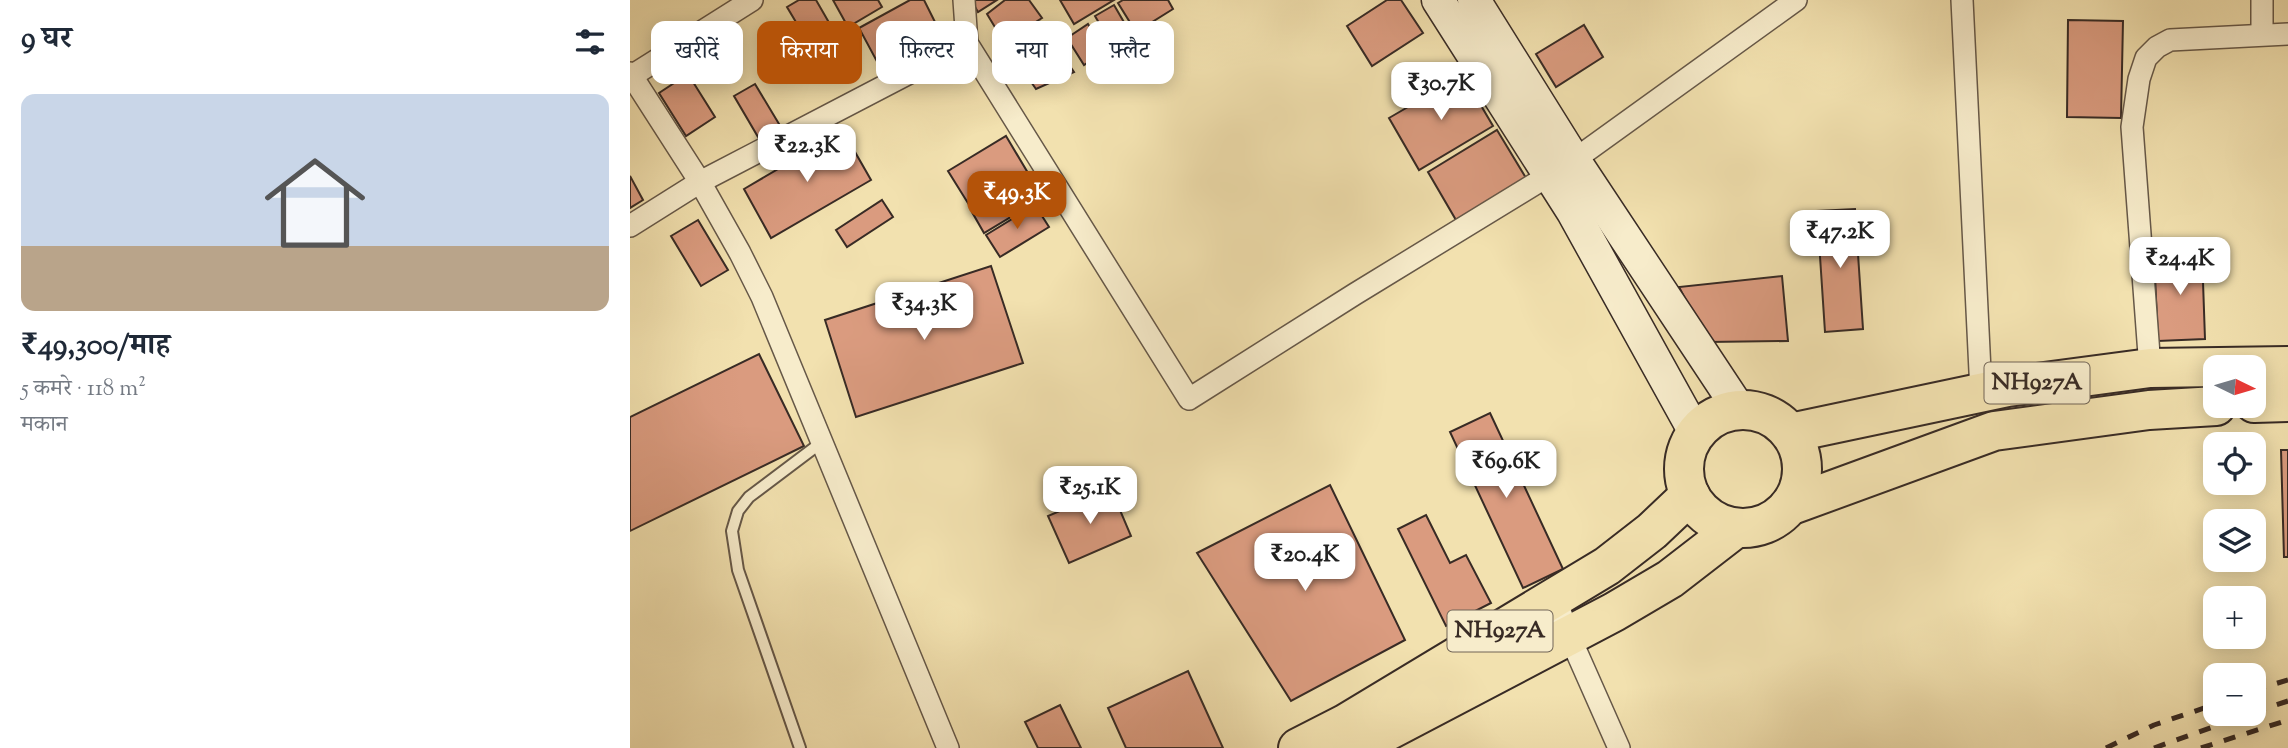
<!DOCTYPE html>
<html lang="hi">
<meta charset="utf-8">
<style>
:root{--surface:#fff;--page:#f6f6f7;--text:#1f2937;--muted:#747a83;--accent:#b45309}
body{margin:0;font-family:"Sorts Mill Goudy","Noto Serif Devanagari",serif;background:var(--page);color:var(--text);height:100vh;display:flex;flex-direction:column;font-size:26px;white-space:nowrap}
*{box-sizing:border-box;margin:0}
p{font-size:23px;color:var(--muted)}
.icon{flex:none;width:38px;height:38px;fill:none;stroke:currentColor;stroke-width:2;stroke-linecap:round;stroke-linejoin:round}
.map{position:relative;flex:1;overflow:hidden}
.side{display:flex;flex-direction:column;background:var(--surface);width:630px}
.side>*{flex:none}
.banner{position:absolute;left:21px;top:21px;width:665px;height:63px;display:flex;gap:14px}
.needle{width:46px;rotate:95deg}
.buttons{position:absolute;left:1573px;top:355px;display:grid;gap:14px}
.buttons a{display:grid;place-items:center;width:63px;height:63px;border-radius:14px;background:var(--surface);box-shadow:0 4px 18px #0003;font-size:35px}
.price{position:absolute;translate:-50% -60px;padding:0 16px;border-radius:14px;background:#fff;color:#222;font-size:23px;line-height:46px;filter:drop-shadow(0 2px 4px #0008)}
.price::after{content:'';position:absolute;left:50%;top:42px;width:21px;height:16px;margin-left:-10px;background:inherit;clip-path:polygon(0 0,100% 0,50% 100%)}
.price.active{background:var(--accent);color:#fff}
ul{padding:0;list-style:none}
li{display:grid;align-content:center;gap:14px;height:371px;padding:0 21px}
li span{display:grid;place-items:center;height:217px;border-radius:14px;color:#555}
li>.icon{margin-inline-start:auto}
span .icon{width:126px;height:126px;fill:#fffc;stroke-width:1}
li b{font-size:30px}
h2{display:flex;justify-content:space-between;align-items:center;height:84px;padding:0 21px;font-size:30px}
.tag{padding:0 24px;border-radius:14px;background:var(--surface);box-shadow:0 4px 18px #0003;font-size:24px;line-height:63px}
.tag.active{background:var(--accent);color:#fff}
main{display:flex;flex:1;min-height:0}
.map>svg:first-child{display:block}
</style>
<main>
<section class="side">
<h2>9 घर<svg class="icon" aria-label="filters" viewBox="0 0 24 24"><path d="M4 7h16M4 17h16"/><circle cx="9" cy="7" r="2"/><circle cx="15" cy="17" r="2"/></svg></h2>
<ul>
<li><span style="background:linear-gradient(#c9d6e8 70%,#b9a48a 0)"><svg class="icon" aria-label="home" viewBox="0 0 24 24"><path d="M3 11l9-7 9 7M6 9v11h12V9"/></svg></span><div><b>₹49,300/माह</b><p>5 कमरे · 118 m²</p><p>मकान</p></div></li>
</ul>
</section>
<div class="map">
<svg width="1658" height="748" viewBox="0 0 1658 748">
<rect width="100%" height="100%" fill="#f2e1af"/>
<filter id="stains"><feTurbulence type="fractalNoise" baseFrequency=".00286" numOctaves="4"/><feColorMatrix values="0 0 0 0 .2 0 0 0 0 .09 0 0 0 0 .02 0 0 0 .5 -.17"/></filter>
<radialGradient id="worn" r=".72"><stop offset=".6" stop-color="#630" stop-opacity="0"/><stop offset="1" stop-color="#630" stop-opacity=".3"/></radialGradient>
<g fill="#da9b7f" stroke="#382b25" stroke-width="2">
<polygon points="169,0 186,0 209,40 185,54 157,7"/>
<polygon points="203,0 248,0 252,7 218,27"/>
<polygon points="280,0 294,0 312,36 251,69 229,28"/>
<polygon points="341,0 367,0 348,12"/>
<polygon points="375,0 399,0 412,18 374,42 357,14"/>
<polygon points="430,0 484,0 444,24"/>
<polygon points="493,0 538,0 543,9 506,32 488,3"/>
<polygon points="757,0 771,0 793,33 742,66 717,26"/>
<polygon points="484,5 502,36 483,47 465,16"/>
<polygon points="1438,20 1493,21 1491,118 1437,117"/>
<polygon points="410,22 444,72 406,89 377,47"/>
<polygon points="458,24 475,51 454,65 437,38"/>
<polygon points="954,25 973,57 926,87 906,54"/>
<polygon points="58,74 85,117 56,136 29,93"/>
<polygon points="833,75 863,126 789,170 759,118"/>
<polygon points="125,84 152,129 131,142 104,96"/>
<polygon points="867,130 896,178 826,220 798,172"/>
<polygon points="213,131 241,180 141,238 114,189"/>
<polygon points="376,136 398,173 341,208 318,171"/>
<polygon points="0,176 13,200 0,208"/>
<polygon points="397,180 409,200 354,233 342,212"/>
<polygon points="252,200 263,217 217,247 206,230"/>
<polygon points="405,205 419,227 370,257 356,235"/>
<polygon points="1225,209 1233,329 1195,332 1187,211"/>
<polygon points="68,220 98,270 71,286 41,236"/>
<polygon points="1572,253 1575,339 1528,341 1524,255"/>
<polygon points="361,266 393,363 226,417 195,320"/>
<polygon points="1152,276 1158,341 1078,342 1049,287"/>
<polygon points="129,354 174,446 0,531 0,417"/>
<polygon points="860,413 933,569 893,588 820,432"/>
<polygon points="1651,450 1658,450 1658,557 1654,557"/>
<polygon points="700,485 775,640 661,701 567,553"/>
<polygon points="481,489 501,536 439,563 418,516"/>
<polygon points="796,515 820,563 836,555 861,603 816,626 768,529"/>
<polygon points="558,671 593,748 496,748 478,708"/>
<polygon points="430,705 451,748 408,748 395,722"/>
</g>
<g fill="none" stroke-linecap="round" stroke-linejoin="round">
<g stroke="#665848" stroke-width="14">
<polyline id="lane" points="170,748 108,570 102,531 108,511 119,497 192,442"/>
</g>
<g stroke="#665848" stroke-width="24">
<g id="street">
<polyline points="334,0 337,43 559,399 725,294 944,160 1166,0"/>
<polyline points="1332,0 1351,392"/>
<polyline points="1632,34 1632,0"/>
<polyline points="0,73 70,182 110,253 132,297 318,748"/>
<polyline points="0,77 122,0"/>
<polyline points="0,226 70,182 337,43"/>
<polyline points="1520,368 1502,127 1509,79 1516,58 1527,47 1540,40 1658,34"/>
<polyline points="925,598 939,635 989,748"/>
</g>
</g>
<g stroke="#382b25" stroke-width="35">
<g id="secondary">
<polyline points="808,0 943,212 1066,434"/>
<polyline points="844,0 944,160 1109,409"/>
</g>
</g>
<g stroke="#382b25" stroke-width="42">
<g id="highway">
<polyline points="1624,403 1658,402"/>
<circle cx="1113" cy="469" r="59"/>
<polyline points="1160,433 1378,387 1520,368 1658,366"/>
<polyline points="1159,506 1364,431 1519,410 1586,406"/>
<polyline points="668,748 715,724 977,566 1022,531 1060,495"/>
<polyline points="725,748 984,612 1040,579 1106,528"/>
</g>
</g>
<use href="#lane" stroke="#f7eccb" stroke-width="10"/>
<use href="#street" stroke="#f7eccb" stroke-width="21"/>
<use href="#secondary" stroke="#f7eccb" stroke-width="32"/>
<use href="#highway" stroke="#f2e1af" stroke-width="38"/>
<g stroke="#382b25" stroke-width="5" stroke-dasharray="12 12" stroke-linecap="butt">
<polyline points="1624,690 1658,680"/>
<polyline points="1624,712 1658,701"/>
<polyline points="1476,748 1524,725 1586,704"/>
<polyline points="1524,748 1619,714"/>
<polyline points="1571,748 1658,720"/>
</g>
</g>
<g text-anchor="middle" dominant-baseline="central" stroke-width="5" stroke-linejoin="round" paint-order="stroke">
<g fill="#f7eccb" stroke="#716557" stroke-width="2">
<rect x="1354.5" y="362.5" width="105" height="41" rx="5"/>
<rect x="817.5" y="610.5" width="105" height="41" rx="5"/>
</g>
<g font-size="24" font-weight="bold" fill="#382b25">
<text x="1407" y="383">NH927A</text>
<text x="870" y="631">NH927A</text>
</g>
</g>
<rect width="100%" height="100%" filter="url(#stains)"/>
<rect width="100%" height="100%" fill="url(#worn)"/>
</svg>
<div class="buttons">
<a><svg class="needle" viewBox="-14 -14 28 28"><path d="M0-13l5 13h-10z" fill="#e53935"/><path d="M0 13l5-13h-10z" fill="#747a83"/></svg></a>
<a><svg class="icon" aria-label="locate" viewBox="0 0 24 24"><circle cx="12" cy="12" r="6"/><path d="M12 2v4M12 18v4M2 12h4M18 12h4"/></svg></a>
<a><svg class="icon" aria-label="layers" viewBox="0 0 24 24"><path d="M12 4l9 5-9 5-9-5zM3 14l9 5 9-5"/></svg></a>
<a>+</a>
<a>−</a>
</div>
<b class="price" style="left:811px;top:122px">₹30.7K</b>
<b class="price" style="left:177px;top:184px">₹22.3K</b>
<b class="price active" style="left:387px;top:231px">₹49.3K</b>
<b class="price" style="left:1210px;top:270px">₹47.2K</b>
<b class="price" style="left:1550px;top:297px">₹24.4K</b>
<b class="price" style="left:294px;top:342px">₹34.3K</b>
<b class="price" style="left:876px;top:500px">₹69.6K</b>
<b class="price" style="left:460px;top:526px">₹25.1K</b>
<b class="price" style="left:675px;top:593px">₹20.4K</b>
<div class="banner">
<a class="tag">खरीदें</a>
<a class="tag active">किराया</a>
<a class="tag">फ़िल्टर</a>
<a class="tag">नया</a>
<a class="tag">फ़्लैट</a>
</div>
</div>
</main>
